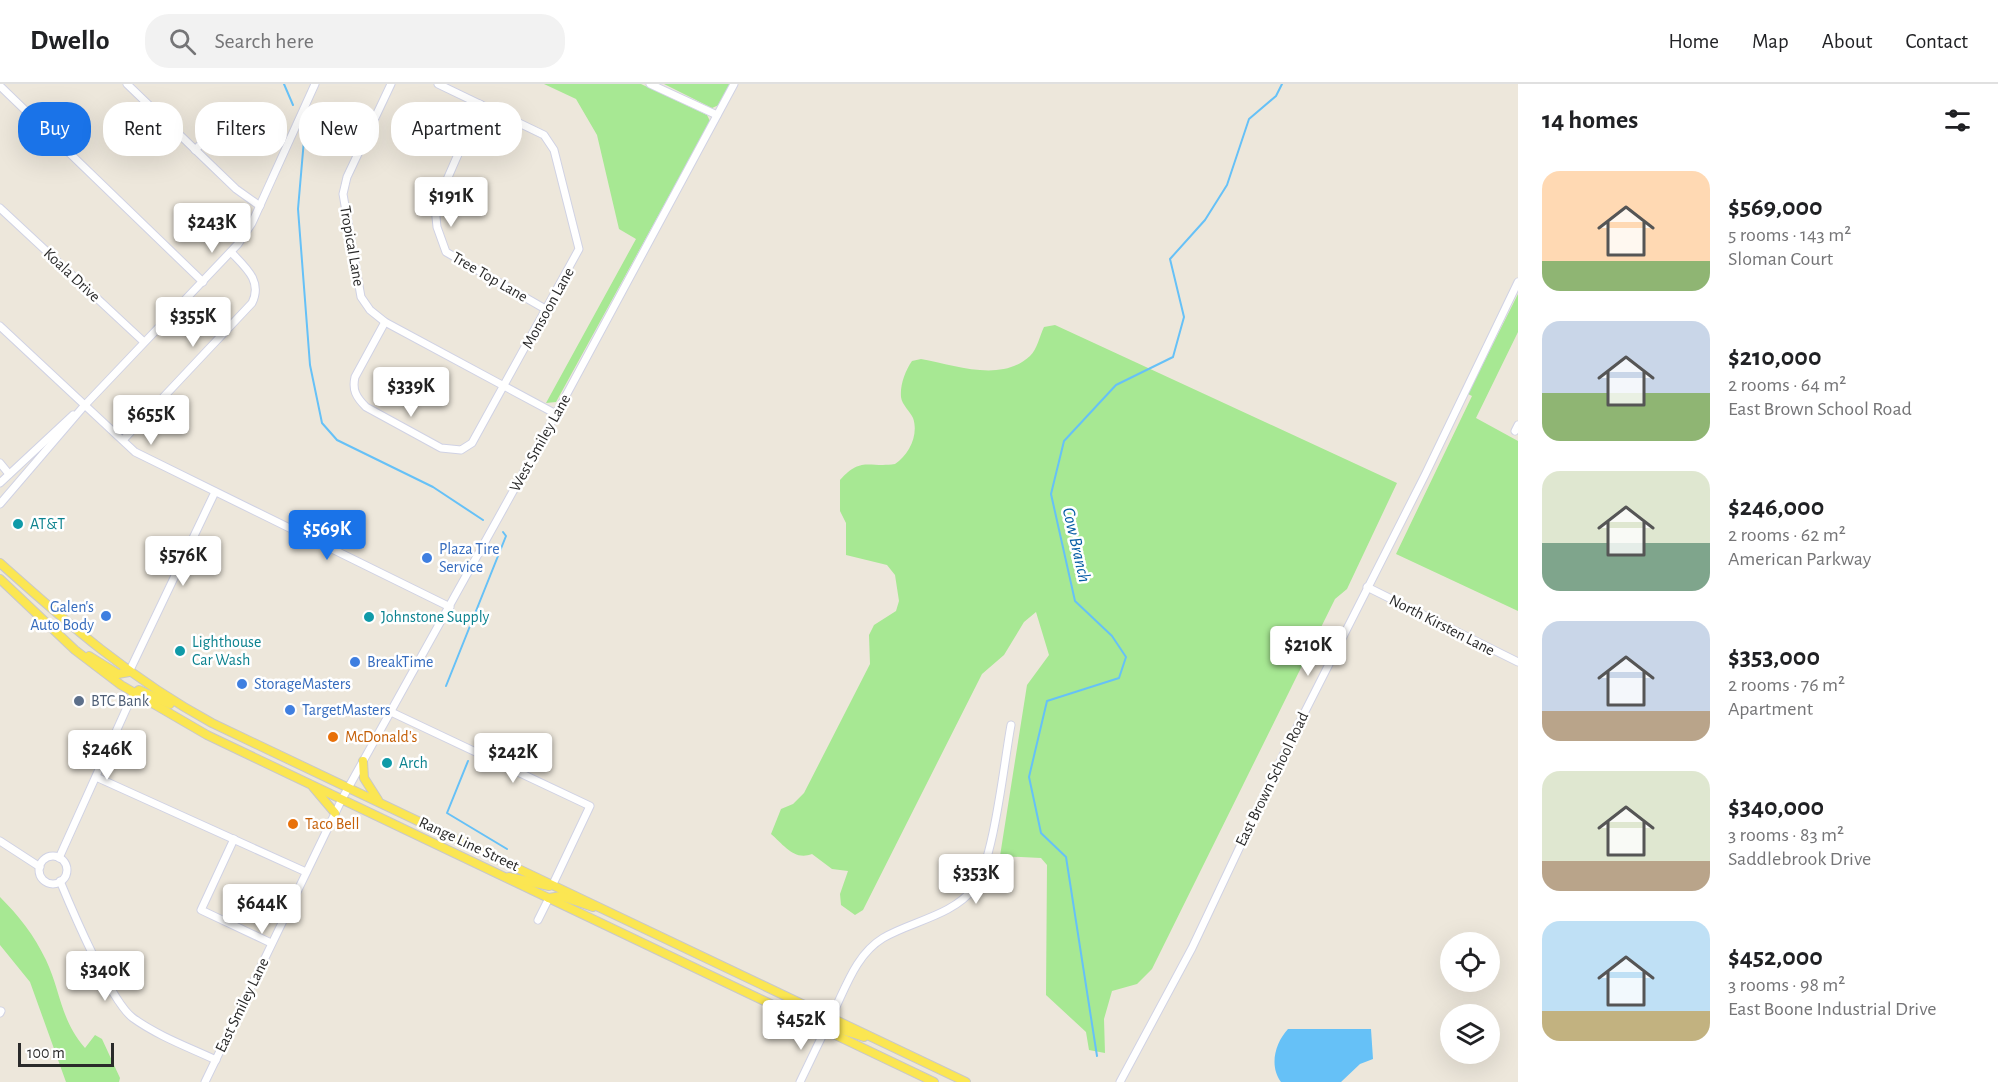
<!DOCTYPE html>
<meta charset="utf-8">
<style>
:root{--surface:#fff;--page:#f2f2f2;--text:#202124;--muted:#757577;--line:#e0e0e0;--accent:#1a73e8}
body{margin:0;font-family:"Alegreya Sans",sans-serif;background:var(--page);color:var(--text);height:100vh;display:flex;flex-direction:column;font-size:22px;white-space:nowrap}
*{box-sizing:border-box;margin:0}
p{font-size:20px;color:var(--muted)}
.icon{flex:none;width:33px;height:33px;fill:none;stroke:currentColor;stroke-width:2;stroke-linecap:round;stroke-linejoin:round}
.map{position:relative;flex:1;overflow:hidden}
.sheet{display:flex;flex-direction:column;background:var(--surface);width:480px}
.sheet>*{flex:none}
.hud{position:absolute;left:18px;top:18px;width:570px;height:54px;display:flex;gap:12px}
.buttons{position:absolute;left:1440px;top:848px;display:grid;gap:12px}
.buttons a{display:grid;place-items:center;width:60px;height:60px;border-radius:50%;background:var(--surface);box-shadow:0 6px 24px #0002;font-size:30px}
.scale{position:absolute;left:18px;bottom:15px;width:96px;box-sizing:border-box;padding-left:6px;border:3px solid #2a2a2a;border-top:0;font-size:16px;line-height:21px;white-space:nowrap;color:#2a2a2a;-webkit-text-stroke:4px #fff;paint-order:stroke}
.price{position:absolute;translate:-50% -51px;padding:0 14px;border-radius:6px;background:#fff;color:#222;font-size:20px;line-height:39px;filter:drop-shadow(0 2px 3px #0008)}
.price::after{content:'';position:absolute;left:50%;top:36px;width:18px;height:14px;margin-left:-9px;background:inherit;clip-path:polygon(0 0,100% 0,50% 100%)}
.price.on{background:var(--accent);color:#fff}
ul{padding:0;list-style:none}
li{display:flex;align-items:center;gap:18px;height:150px;padding:0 24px}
li span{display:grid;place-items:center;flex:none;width:168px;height:120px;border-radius:18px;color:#555}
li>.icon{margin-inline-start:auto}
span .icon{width:72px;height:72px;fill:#fffc;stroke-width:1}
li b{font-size:26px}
h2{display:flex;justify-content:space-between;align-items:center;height:72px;padding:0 24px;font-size:26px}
.pill{padding:0 21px;border-radius:24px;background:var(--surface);box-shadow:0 6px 24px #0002;font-size:21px;line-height:54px}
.pill.on{background:var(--accent);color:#fff}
header{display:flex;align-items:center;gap:36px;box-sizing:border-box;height:84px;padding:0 30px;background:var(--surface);border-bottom:2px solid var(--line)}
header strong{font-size:28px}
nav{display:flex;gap:33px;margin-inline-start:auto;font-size:21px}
.search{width:420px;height:54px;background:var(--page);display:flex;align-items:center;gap:15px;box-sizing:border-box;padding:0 21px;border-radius:24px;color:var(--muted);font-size:22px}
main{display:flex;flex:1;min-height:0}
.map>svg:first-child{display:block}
</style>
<header>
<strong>Dwello</strong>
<div class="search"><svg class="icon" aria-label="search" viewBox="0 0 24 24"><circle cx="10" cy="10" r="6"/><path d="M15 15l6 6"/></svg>Search here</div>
<nav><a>Home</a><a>Map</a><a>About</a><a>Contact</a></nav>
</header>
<main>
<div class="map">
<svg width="1518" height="998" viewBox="0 0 1518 998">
<rect width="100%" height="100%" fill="#ede7db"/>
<g fill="#a7e893">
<polygon points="544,0 641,0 707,31 710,37 556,318 546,319 636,155 619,145 597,51 576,15"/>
<polygon points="664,0 731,0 719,21 712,24"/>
<polygon points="1518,210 1518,248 1476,334 1518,357 1518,527 1396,470 1472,312 1468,310"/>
<path d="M 1055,241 L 1397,399 L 1347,505 L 1335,515 L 1152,885 L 1137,900 L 1112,907 L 1104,935 L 1105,969 L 1089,966 L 1086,948 L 1046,911 L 1047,781 L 1041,774 L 1000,772 L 1027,601 L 1049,571 L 1036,528 L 1024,538 L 1004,571 L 982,590 L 863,826 L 855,831 L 841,821 L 840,810 L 848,787 L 832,785 L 812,770 C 794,777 784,761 771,750 L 781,725 L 793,720 L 804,709 L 870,580 L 869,551 L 874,541 L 896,527 L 899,517 L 895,491 L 887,481 L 846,471 L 846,439 L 840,427 L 840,396 C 861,372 869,384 895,380 C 909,371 919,351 913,334 C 910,327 902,321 901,313 C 900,301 905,287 912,277 L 921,275 C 955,281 1001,299 1030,272 C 1037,266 1040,251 1044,243 Z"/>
<path d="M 0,813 C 19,832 34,851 46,876 C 61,908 60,935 85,964 L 95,951 L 102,955 L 120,994 L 119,998 L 66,998 L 30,898 L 0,861 Z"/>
</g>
<path fill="#66c1f7" d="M 1288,945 L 1371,945 L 1373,975 L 1360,980 L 1341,998 L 1281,998 C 1269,982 1275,959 1288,945 Z"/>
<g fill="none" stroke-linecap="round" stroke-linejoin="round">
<g stroke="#66c1f7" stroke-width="2">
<polyline points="284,0 293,21"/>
<polyline points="305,44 298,125 310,281 322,339 337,356 433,403 483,436"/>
<polyline points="446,602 506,452 503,448"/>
<polyline points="468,677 447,729 507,765"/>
<polyline points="1097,972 1066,773 1041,749 1029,693 1047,617 1119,594 1126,573 1112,552 1075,517 1051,410 1064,357 1116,301 1173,273 1184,233 1170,175 1205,136 1227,101 1249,35 1276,12 1282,0"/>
</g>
<g stroke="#d0d2e4" stroke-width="9">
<g id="minor">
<polyline points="127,0 236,105 260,122"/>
<polyline points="391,0 347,93 343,110 361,213 370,226 385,238 556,330"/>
<polyline points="650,0 717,31"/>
<polyline points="0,2 203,198"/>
<polyline points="480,20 435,123 437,143 446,168 547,226"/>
<polyline points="195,66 229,32"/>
<polyline points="0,124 144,258"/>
<path d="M 385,238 L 355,293 C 352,306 356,313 366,323 L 441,364 L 461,366 L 472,359 L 579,165 L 554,66 L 544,51 L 438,0"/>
<polyline points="0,242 135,368 450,523"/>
<polyline points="1515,347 1518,341"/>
<path d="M 123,356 L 252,219 C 263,197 245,183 231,168"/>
<polyline points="0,379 9,390"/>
<polyline points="0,399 73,331"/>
<polyline points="0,420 84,322 238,160 252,139 315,0"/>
<polyline points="1367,503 1518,578"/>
<polyline points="129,588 215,408"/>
<polyline points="391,628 590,722 553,800"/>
<polyline points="96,693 306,788"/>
<polyline points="234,755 201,826 271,859"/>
<polyline points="0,757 40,783"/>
<circle cx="53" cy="786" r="14"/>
<polyline points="59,774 133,610"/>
<path d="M 60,797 C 72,826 111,918 133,934 C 158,952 188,963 216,976"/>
<polyline points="538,836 549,814"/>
<polyline points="0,929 1,927"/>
<path d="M 831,933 C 845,906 855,871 883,854 C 912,837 952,832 974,804 C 994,777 1004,678 1011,641"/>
<polyline points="205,998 342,715 556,330 734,0"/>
<polyline points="800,998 825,946"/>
<polyline points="1120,998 1192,864 1288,661 1425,391 1518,198"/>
</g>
</g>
<g stroke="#c8c8c8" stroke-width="10">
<g id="major">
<path d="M 0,479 C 68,540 131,595 212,639 L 966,998"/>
<polyline points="0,495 75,566 121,601 207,651 934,998"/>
<polyline points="89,572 118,590 129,588"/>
<polyline points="133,610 139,606 170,620"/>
<polyline points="363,677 364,694 378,716"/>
<polyline points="313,703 335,729"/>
<polyline points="509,793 549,802"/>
<polyline points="549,814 561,812 593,823"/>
<polyline points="798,929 829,934"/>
<polyline points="825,946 833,943 864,953"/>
</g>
</g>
<use href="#minor" stroke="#fff" stroke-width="7"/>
<use href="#major" stroke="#fbe652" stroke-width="8"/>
</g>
<g fill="#0f9aa8" stroke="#fff" stroke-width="2">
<circle cx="18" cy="440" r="6"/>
<circle cx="369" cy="533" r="6"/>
<circle cx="180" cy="567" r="6"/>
<circle cx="387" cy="679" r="6"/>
</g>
<g fill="#3f7fe0" stroke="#fff" stroke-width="2">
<circle cx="427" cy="474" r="6"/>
<circle cx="106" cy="532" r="6"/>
<circle cx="355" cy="578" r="6"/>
<circle cx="242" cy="600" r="6"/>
<circle cx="290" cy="626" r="6"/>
</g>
<circle fill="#5c6f8a" stroke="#fff" stroke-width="2" cx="79" cy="617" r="6"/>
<g fill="#e8710a" stroke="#fff" stroke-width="2">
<circle cx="333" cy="653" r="6"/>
<circle cx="293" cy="740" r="6"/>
</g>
<g text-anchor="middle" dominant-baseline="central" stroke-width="5" stroke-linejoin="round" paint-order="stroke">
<g font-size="16" fill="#2a2a2a" stroke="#fff">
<text transform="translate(352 162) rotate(80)">Tropical Lane</text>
<text transform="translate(72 191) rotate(43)">Koala Drive</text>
<text transform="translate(490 193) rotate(30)">Tree Top Lane</text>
<text transform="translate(548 224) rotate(-61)">Monsoon Lane</text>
<text transform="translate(540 359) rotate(-61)">West Smiley Lane</text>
<text transform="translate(1442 541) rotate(27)">North Kirsten Lane</text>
<text transform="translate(1272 695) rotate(-64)">East Brown School Road</text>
<text transform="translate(469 760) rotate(25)">Range Line Street</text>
<text transform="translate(242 921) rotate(-64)">East Smiley Lane</text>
</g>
<g font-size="16" fill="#0d838f" stroke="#fff" text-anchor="start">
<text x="30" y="440">AT&amp;T</text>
<text x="381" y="533">Johnstone Supply</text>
<text x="192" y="558">Lighthouse<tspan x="192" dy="18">Car Wash</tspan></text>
<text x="399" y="679">Arch</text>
</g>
<g font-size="16" fill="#366cbe" stroke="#fff" text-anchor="start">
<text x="439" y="465">Plaza Tire<tspan x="439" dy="18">Service</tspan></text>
<text x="94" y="523" text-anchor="end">Galen's<tspan x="94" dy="18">Auto Body</tspan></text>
<text x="367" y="578">BreakTime</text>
<text x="254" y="600">StorageMasters</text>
<text x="302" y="626">TargetMasters</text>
</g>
<g font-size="16" fill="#4e5e75" stroke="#fff" text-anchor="start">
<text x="91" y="617">BTC Bank</text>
</g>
<g font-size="16" fill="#c56008" stroke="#fff" text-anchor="start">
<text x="345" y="653">McDonald's</text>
<text x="305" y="740">Taco Bell</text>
</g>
<g font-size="18" font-style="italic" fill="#045ca4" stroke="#fff">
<text transform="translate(1076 461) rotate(77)">Cow Branch</text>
</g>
</g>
</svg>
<div class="buttons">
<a><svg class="icon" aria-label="locate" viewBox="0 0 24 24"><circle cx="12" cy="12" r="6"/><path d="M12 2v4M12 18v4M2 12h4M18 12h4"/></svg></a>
<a><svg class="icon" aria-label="layers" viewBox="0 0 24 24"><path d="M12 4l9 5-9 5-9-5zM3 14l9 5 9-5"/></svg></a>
</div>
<div class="scale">100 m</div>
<b class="price" style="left:451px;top:144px">$191K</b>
<b class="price" style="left:212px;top:170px">$243K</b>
<b class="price" style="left:193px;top:264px">$355K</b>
<b class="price" style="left:411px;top:334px">$339K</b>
<b class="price" style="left:151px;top:362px">$655K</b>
<b class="price on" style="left:327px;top:477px">$569K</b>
<b class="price" style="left:183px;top:503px">$576K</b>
<b class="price" style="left:1308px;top:593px">$210K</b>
<b class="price" style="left:107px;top:697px">$246K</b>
<b class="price" style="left:513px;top:700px">$242K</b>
<b class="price" style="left:976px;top:821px">$353K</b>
<b class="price" style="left:262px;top:851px">$644K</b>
<b class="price" style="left:105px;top:918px">$340K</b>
<b class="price" style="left:801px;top:967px">$452K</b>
<div class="hud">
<a class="pill on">Buy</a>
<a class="pill">Rent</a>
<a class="pill">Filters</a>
<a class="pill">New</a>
<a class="pill">Apartment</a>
</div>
</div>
<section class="sheet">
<h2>14 homes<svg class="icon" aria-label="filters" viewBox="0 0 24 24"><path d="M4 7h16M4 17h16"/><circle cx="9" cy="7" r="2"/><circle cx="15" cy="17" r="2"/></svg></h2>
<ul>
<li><span style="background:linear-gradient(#ffd9b3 75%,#8fb573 0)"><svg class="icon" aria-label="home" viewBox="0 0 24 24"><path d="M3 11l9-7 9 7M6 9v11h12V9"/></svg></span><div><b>$569,000</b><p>5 rooms · 143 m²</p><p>Sloman Court</p></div></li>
<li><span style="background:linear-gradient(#c9d6e8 60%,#8fb573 0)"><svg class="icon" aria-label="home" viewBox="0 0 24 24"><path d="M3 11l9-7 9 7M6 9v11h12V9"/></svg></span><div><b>$210,000</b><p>2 rooms · 64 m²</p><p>East Brown School Road</p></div></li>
<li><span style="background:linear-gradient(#dfe7d0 60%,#7fa58c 0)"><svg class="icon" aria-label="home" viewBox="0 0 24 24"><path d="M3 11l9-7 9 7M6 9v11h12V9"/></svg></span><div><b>$246,000</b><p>2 rooms · 62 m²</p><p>American Parkway</p></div></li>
<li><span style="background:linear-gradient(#c9d6e8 75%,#b9a48a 0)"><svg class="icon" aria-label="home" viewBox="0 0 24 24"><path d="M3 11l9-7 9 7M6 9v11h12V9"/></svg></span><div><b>$353,000</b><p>2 rooms · 76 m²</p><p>Apartment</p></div></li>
<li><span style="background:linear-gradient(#dfe7d0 75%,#b9a48a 0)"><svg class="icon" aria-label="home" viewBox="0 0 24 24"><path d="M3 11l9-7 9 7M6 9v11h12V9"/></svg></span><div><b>$340,000</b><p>3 rooms · 83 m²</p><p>Saddlebrook Drive</p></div></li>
<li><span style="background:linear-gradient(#bfe0f5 75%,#c2b280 0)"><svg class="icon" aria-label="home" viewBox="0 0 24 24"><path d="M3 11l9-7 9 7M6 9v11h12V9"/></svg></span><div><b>$452,000</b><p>3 rooms · 98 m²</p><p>East Boone Industrial Drive</p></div></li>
</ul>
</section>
</main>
